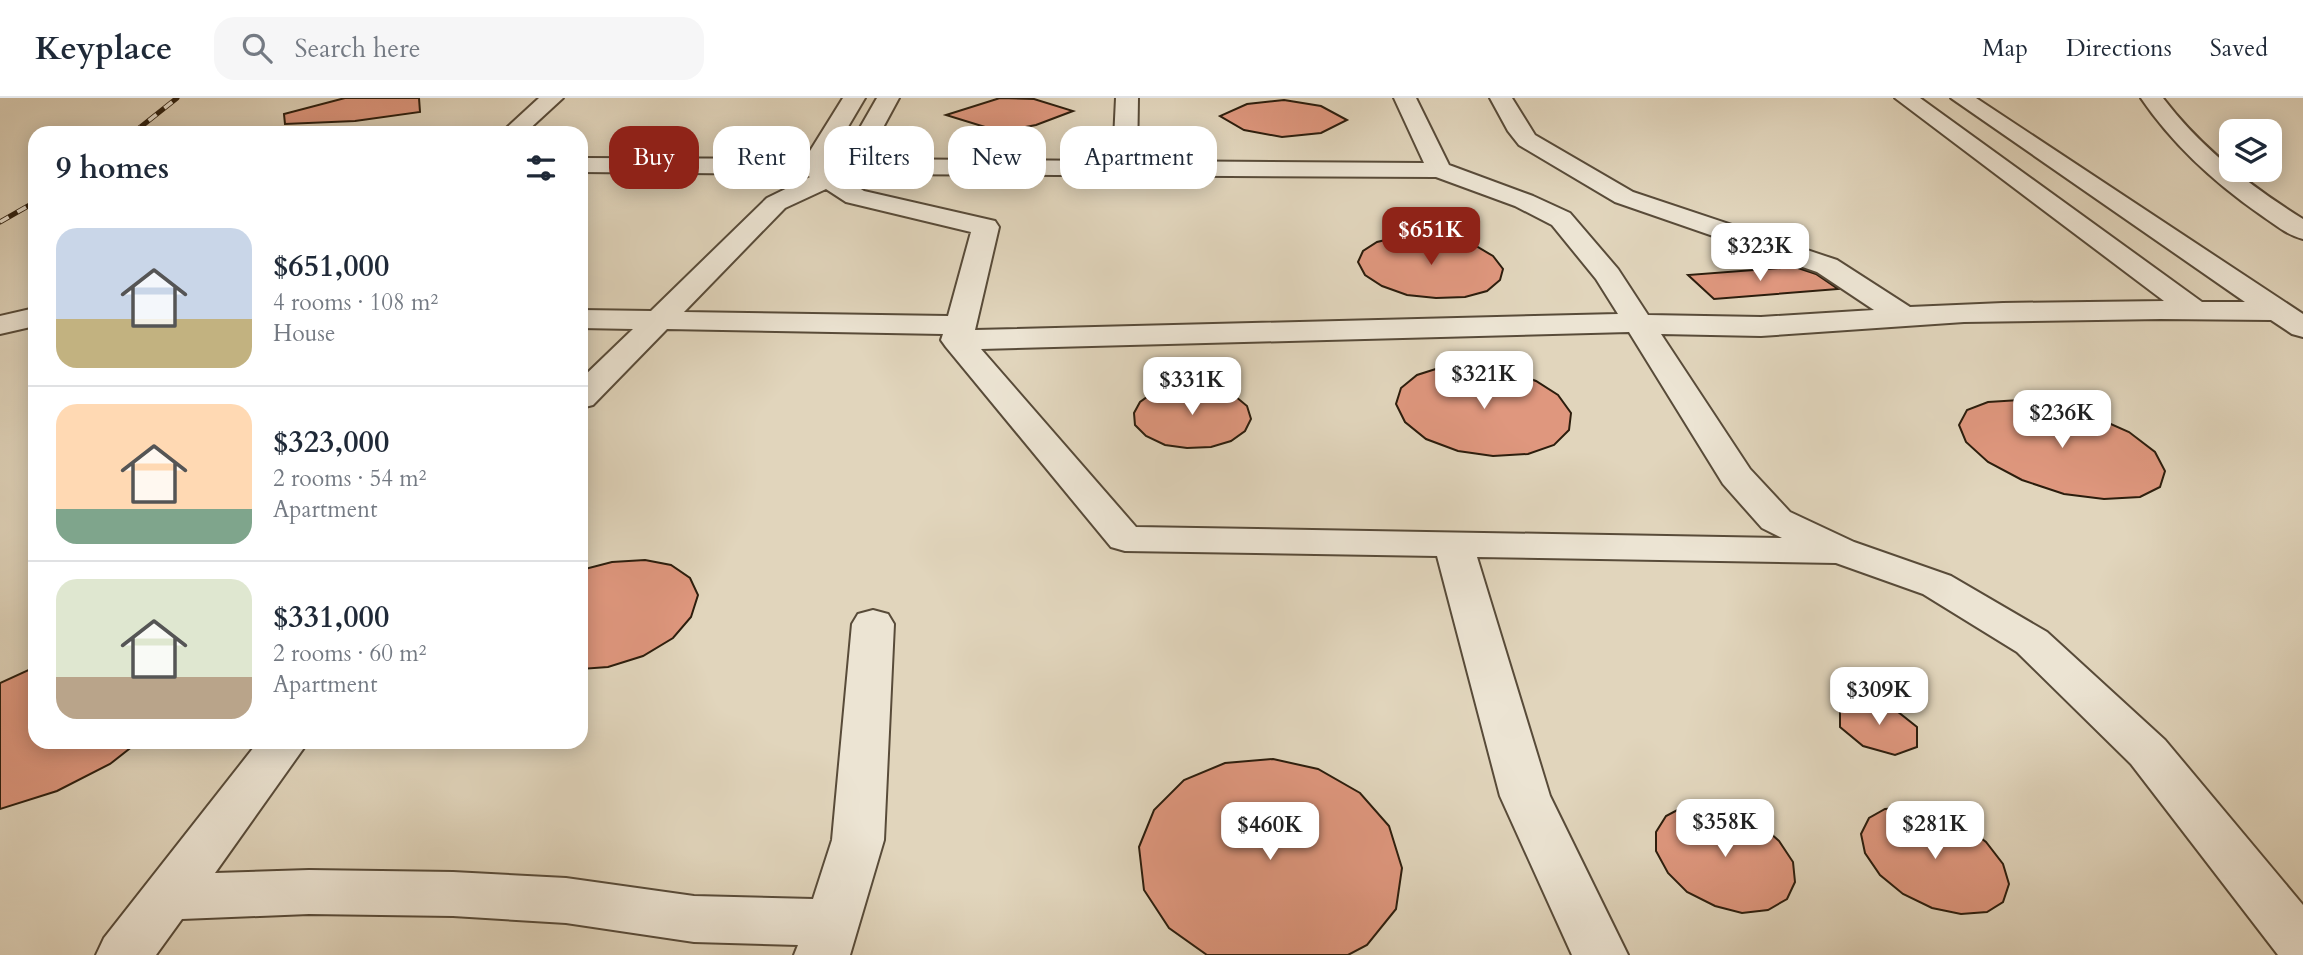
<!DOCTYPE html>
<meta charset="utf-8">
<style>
:root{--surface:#fff;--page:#f6f6f7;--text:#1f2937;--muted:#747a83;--line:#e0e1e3;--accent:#8f2418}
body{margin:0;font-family:Cardo,serif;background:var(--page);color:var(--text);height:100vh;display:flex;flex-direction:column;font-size:26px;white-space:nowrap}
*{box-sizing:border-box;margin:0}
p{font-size:23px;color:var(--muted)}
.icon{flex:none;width:38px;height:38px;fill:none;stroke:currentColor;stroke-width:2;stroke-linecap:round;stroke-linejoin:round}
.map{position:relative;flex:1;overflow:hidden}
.details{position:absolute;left:28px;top:28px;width:560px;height:623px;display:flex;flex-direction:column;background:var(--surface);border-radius:21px;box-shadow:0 4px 18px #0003}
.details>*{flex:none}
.hud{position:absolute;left:609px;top:28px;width:665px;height:63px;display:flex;gap:14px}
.fabs{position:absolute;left:2219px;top:21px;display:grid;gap:14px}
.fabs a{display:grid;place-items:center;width:63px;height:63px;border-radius:14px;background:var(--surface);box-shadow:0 4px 18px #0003;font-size:35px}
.price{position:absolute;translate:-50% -60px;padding:0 16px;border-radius:14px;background:#fff;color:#222;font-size:23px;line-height:46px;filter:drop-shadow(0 2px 4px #0008)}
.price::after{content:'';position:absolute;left:50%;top:42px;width:21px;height:16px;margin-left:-10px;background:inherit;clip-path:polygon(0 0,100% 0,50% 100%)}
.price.on{background:var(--accent);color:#fff}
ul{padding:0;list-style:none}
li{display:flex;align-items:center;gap:21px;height:175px;padding:0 28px}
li+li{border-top:2px solid var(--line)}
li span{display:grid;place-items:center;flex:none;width:196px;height:140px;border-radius:21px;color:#555}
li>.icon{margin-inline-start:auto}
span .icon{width:84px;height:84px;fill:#fffc;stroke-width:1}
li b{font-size:30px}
h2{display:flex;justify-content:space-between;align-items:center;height:84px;padding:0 28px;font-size:30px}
.chip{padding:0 24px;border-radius:21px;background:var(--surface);box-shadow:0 4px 18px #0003;font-size:24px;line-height:63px}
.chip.on{background:var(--accent);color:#fff}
header{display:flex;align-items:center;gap:42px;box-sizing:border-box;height:98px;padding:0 35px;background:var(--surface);border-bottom:2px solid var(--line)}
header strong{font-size:33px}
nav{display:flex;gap:38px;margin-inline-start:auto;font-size:24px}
.search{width:490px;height:63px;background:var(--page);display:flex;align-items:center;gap:18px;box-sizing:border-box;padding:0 24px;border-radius:21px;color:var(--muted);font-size:26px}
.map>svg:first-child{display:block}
</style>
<header>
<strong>Keyplace</strong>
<div class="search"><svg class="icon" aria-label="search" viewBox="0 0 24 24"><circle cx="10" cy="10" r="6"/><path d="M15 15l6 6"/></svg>Search here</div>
<nav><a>Map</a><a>Directions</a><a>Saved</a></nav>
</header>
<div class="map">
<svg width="2303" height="857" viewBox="0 0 2303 857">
<rect width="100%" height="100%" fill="#e1d5bc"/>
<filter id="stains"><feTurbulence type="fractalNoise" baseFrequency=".00286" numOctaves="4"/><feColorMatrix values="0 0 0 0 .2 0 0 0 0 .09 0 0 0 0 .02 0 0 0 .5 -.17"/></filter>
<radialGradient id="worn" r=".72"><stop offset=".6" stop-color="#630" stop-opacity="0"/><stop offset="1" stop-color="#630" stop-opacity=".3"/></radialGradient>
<g fill="#df977e" stroke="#2b1d0d" stroke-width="2">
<polygon points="345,0 419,0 420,14 355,23 285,26 284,16"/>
<polygon points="1000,0 1034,1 1073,13 1036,27 1020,30 985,29 946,17"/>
<polygon points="1284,2 1321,8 1347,22 1321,35 1282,39 1244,32 1220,18 1247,6"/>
<polygon points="1425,138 1451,141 1476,148 1493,158 1503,171 1500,182 1487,193 1465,199 1436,200 1407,197 1382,188 1365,177 1358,164 1363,153 1377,144 1398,139"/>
<polygon points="1795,169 1816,176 1838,191 1714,201 1688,177"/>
<polygon points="1474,268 1506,272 1536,283 1558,297 1571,315 1569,332 1554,347 1528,356 1493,358 1458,353 1426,341 1405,324 1396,306 1401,290 1417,277 1442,269"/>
<polygon points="1196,288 1217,291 1235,298 1247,308 1251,321 1245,333 1231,343 1211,349 1187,350 1165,347 1146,338 1135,327 1134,315 1140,304 1154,294 1173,289"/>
<polygon points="2020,302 2056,307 2095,319 2129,334 2155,354 2165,373 2160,389 2140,399 2104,401 2064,396 2022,382 1988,364 1966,344 1959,327 1967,312 1988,304"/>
<polygon points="645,462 671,467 690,480 698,497 691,519 673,540 643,558 608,569 581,571 581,472 612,464"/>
<polygon points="35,569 35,644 138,644 110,666 57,693 0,711 0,585"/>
<polygon points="1862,602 1893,610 1917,629 1917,649 1895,657 1863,648 1840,629 1840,609"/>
<polygon points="1273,661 1318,671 1360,695 1389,728 1402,770 1396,811 1367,847 1348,857 1207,857 1169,830 1144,792 1139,749 1154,712 1184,682 1225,665"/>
<polygon points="1708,707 1733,713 1759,725 1779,743 1793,764 1795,784 1787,801 1768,812 1742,815 1715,808 1687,794 1668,775 1656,753 1656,734 1666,718 1683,709"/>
<polygon points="1909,709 1935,714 1964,727 1986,744 2003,766 2009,786 2003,804 1987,814 1961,816 1932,810 1903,796 1880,777 1865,755 1861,736 1869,720 1885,711"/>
</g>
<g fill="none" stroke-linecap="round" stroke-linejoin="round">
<g stroke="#584b39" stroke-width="4">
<g id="minor">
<polygon points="539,0 563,0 525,35 501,35"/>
<path d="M 843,0 L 865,0 L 829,61 L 842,61 L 877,0 L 899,0 L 866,61 L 1113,63 L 1116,0 L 1138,0 L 1137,63 L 1424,65 L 1394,0 L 1416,0 L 1449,67 L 1533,98 L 1570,115 L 1618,171 L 1648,217 L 1761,219 L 1874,212 L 1817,174 L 1615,104 L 1519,47 L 1508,33 L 1490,0 L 1512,0 L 1535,37 L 1633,94 L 1837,162 L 1910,209 L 2003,205 L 2164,203 L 1895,0 L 1920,0 L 2202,204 L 2245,204 L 1951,0 L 1976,0 L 2303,216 L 2303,239 L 2292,236 L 2271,222 L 2161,221 L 1964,224 L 1761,238 L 1661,236 L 1750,371 L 1790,414 L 1854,444 L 1951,478 L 2047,534 L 2165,642 L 2303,807 L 2303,857 L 2278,857 L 2131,666 L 2017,554 L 1923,496 L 1836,465 L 1477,459 L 1550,698 L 1628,857 L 1572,857 L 1500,698 L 1437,458 L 1125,453 L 1111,449 L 946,249 L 941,242 L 943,236 L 667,231 L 593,307 L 581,310 L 581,281 L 633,231 L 581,230 L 581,212 L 651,213 L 767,100 L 810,79 L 804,76 L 581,74 L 581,60 L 805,61 ZM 856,76 L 1436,79 L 1515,108 L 1552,127 L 1596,181 L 1618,216 L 975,232 L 999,129 L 995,123 L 864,93 L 845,81 ZM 826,91 L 846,104 L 971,134 L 948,218 L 684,214 L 785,110 ZM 1629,234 L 1723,386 L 1762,430 L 1782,440 L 1136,429 L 981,251 Z"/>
<path d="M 2141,0 L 2163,0 C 2201,50 2250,88 2303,121 L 2303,141 C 2287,137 2274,126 2261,117 C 2215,85 2173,47 2141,0 Z"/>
<polygon points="35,210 35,228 0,236 0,218"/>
<polygon points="873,512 888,516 894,526 884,742 850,857 794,857 798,847 694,844 566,825 453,818 309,816 182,821 156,857 96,857 104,840 258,644 308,644 215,775 309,772 453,774 566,780 694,798 813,801 832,742 852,526 858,516"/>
</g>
</g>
<use href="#minor" fill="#ece4d3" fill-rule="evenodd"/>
<g stroke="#2b1d0d" stroke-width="5">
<g id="rail">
<polyline points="133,35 177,0"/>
<polyline points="0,124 35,104"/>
</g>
</g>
<use href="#rail" stroke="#ece4d3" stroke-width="3.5" stroke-dasharray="10" stroke-linecap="butt"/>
</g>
<rect width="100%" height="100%" filter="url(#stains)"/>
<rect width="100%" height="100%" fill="url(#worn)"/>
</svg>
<div class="fabs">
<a><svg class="icon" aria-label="layers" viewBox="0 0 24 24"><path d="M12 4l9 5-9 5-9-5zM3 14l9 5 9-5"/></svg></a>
</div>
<b class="price on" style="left:1431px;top:169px">$651K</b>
<b class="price" style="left:1760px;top:185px">$323K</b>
<b class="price" style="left:1484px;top:313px">$321K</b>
<b class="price" style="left:1192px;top:319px">$331K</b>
<b class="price" style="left:2062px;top:352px">$236K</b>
<b class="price" style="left:1879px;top:629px">$309K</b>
<b class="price" style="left:1725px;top:761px">$358K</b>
<b class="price" style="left:1935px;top:763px">$281K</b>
<b class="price" style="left:1270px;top:764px">$460K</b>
<div class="hud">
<a class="chip on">Buy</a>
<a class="chip">Rent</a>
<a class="chip">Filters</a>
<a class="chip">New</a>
<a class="chip">Apartment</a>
</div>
<section class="details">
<h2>9 homes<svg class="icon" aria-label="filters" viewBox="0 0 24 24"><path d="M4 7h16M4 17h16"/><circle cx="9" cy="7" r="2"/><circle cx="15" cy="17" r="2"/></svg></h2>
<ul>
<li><span style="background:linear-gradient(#c9d6e8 65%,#c2b280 0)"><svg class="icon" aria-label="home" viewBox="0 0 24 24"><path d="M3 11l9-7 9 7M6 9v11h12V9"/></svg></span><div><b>$651,000</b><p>4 rooms · 108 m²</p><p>House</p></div></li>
<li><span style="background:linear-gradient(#ffd9b3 75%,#7fa58c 0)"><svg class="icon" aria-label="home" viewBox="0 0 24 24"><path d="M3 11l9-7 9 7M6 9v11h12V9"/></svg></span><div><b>$323,000</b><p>2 rooms · 54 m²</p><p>Apartment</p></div></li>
<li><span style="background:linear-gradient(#dfe7d0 70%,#b9a48a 0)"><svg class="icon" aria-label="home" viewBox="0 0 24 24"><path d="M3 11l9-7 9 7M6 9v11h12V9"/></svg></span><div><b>$331,000</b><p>2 rooms · 60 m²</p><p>Apartment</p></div></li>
</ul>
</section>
</div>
